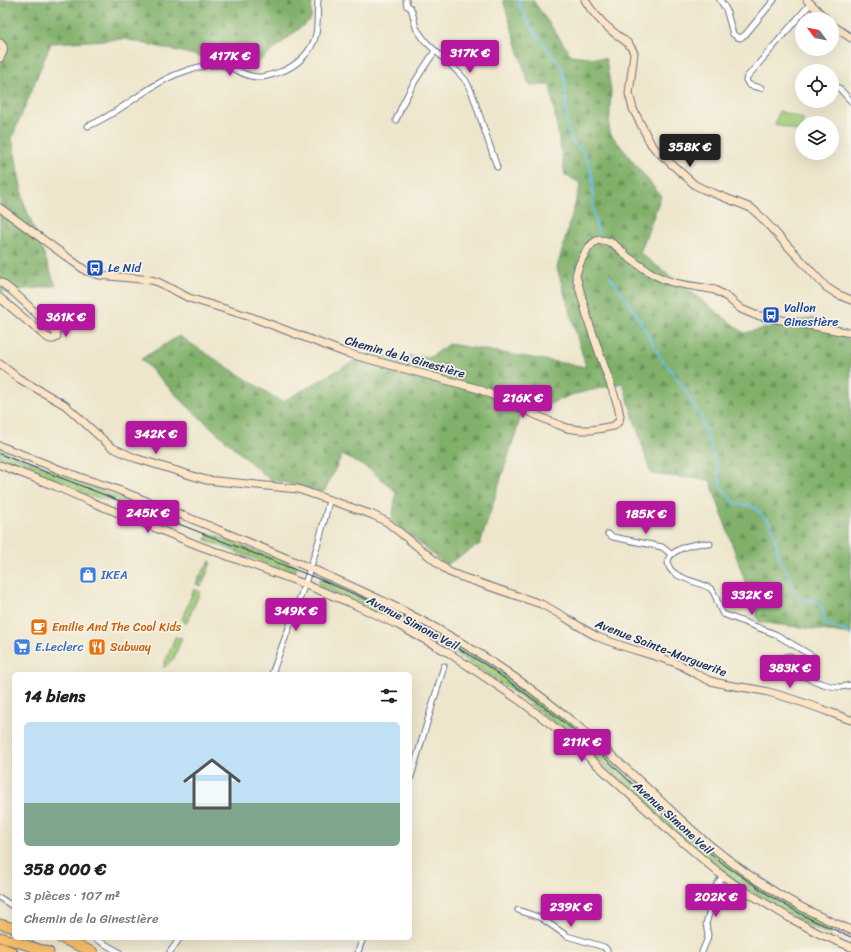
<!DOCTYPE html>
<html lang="fr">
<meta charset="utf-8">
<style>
:root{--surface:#fff;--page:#f2f2f2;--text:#202124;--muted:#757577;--line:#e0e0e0;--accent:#b5179e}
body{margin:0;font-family:Sriracha,sans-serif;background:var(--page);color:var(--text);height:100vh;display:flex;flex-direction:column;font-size:15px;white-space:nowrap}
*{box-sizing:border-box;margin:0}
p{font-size:13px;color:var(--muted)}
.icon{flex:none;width:22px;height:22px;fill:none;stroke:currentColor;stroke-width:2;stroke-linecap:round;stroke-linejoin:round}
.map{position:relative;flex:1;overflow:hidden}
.panel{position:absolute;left:12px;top:672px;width:400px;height:268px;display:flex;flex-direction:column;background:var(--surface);border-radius:6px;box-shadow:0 4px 16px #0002}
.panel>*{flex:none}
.needle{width:26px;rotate:302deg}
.fabs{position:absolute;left:795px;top:12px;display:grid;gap:8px}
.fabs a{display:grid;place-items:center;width:44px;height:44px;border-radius:50%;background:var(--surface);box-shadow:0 4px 16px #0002;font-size:20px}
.price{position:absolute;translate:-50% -34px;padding:0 9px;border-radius:4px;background:var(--accent);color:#fff;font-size:13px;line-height:26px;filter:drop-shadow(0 1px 2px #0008)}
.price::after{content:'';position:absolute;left:50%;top:24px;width:12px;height:9px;margin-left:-6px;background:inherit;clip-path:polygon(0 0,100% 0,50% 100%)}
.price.active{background:#222;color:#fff}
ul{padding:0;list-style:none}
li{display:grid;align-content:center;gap:8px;height:212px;padding:0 12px}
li+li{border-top:1px solid var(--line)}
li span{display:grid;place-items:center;height:124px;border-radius:6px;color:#555}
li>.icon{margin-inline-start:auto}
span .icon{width:72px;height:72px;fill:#fffc;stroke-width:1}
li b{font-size:17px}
h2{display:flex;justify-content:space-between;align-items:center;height:48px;padding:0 12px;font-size:17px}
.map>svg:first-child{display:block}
</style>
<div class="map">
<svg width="851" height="952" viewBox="0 0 851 952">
<defs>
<pattern id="grass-dots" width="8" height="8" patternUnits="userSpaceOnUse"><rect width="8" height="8" fill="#a0cc79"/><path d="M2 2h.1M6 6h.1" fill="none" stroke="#82a666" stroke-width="1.8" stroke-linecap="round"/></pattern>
<pattern id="forest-firs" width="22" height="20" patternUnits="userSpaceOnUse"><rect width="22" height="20" fill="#80b069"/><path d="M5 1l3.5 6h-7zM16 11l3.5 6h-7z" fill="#68905a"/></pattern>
</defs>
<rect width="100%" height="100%" fill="#f7f3e8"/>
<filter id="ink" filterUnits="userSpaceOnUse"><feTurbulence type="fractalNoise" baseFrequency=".025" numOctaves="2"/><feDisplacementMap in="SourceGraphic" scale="8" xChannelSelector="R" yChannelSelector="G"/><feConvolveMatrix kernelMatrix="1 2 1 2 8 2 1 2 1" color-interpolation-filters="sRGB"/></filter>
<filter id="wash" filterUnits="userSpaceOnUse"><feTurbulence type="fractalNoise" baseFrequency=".012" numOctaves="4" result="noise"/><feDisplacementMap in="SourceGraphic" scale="16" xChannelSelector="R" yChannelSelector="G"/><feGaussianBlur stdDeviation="0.9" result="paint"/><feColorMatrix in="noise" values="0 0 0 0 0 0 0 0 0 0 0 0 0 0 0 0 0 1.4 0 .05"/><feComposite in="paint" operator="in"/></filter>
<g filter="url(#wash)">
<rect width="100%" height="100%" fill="#eee6cc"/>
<g fill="url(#grass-dots)" stroke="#5e7e6c">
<polygon points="0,449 153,511 150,517 106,499 83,495 58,483 0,461"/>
<polygon points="209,533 260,553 281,558 297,567 293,577 258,560 206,540"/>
<polygon points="210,561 211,562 203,583 201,582 203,578 201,577 199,583 202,585 201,586 196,584 199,577"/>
<polygon points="322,577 377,600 451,639 451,641 446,648 319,586 320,578"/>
<polygon points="194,589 200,592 186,624 182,619"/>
<polygon points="175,637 182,638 174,658 165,667 163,667"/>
<path d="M 458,643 L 505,674 L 555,710 L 610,758 L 662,808 L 656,814 L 655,814 C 620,781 587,749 550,720 C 519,694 486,673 452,652 L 452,650 Z"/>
<polygon points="665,812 667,812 810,915 833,926 830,935 806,924 741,885 722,871 661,819"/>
</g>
<g fill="url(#forest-firs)" stroke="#4e7064">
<polygon points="1,0 312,0 311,19 251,68 125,39 51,43 12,138 24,203 56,286 0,292 0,1"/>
<polygon points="503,0 533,0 571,55 606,59 611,90 609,132 661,196 640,253 744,333 812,318 851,341 851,634 759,622 710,480 651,474 623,383 571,395 521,416 480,544 446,565 392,521 396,492 371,470 342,455 324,492 269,479 186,405 141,359 179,336 282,402 365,355 431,357 449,344 586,367 557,268 581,183 565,175 550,85 529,85"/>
</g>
<polygon fill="#a0cc79" stroke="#5e7e6c" points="779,111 804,119 800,132 775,124"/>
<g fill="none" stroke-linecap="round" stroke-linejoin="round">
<g stroke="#68bfe5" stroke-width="2">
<polyline points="518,0 526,19 535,33 563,69 565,79 567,125 571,140 583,152 590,165 593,183 593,209 598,233"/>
<polyline points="609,275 633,309 661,358 682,385 701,418 716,463 721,487 735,503 753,506 771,524 779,557 789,577 795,594 803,601 815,600 822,607 825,624 846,631 851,636"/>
</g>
</g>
</g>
<g filter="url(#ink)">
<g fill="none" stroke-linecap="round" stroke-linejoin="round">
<g stroke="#656f84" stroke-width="7">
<g id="street">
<polyline points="406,0 407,6 410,7 412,11 416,28 426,42 459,73 466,81 472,93 497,167"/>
<polyline points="720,0 726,9 733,34 737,37 740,38 745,35 774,0"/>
<polyline points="761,88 749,85 746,80 747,77 811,3"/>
<polyline points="839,88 851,101"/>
<path d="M 396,120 C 406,93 419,75 435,51"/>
<path d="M 88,126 C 121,113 147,85 180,73 C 193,68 212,63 225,66 C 234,68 242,74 251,76 C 262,79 270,75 280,72 C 297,66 312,52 316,34 C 318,23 317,11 318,0"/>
<polyline points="608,534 613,537 662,547 671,554"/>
<path d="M 710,544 C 702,542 689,545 680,549 C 675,552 668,555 668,562 C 668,579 701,581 711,589 C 717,595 718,607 723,614 L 775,634 L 814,657 L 814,662 L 812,665 L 805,666 L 790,656 L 785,657 L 783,661 L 783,665 C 797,673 823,687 839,687 C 843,687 847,686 851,685"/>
<path d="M 272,674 C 292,617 317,559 329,500"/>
<polyline points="410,780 444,666"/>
<polyline points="0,898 14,907"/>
<polyline points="518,910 541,918 567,936 604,947 607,950 607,952"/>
<polyline points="94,938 119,952"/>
<polyline points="170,952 180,938"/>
<polyline points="358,952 363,938"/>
<polyline points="702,952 707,940 708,935 706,924 717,884 723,876"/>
</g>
</g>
<g stroke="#656f84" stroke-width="9">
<g id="secondary">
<path d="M 585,0 C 592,12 601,22 612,31 C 620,38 630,42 634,53 L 629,94 L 631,101 L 633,109 L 651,144 L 657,151 L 695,185 L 703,189 L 741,204 L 751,208 L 759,215 L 826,287 L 837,294 L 851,300"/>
<polyline points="807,0 826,19"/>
<polyline points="832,25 851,38"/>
<path d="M 0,43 C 6,48 3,52 0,58"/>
<path d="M 0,208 L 86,271 L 99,275 L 151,280 L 158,282 L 189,298 L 251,317 L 346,353 L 479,389 L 549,421 L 567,428 L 580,430 L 591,430 L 614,426 L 619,421 L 620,416 L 618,406 L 589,323 L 576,276 C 578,265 589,239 601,240 C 613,240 621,251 629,258 C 642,267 656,278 672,282 C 686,286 701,287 715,290 L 727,297 L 741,309 L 755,315 L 851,333"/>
<path d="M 0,282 C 17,293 30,308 45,322 C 49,326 55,329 57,336 L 54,339 L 50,339 L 45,336 L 0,298"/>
<path d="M 0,364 L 18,378 L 65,405 L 111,447 L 135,458 L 206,480 L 298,489 L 373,515 L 387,522 L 397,530 L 449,572 L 459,576 L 541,604 C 560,613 577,626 596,636 C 622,648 650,653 676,663 C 688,668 699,677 711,681 C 730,687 749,687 768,692 C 796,699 823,710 851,720"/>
<path d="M 0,446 C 25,455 49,466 74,475 C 89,481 106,485 121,491 C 183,515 244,540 305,566 C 377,597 443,627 507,672 C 557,706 601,745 645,786 C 668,807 690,830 715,849 C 756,883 801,910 851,930"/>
<polyline points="0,465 55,486 89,501 200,546 294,580 351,603 398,625 449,653 519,700 561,732 672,833 719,873 740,888 788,917 818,933 851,947"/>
</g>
</g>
<g stroke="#656f84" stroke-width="11">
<g id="highway">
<polyline points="0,924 14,928"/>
<polyline points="0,937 49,952"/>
<polyline points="60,938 93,952"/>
<polyline points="0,947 13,952"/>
</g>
</g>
<use href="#street" stroke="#fff" stroke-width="5"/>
<use href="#secondary" stroke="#fce5c4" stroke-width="7"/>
<use href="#highway" stroke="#f8bf6c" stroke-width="9"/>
<polyline stroke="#1b2f5e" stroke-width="1" points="0,454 319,579 375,603 423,627 486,665 547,709 586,740 678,827 726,866 773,898 808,918 851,937"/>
</g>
</g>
<defs>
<g id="bus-square" transform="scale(0.9)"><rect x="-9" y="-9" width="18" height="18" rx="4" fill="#1a4fb4" stroke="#f7f3e8"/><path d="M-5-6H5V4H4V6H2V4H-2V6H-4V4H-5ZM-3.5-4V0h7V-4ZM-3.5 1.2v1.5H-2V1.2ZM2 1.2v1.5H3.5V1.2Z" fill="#fff"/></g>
<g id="shop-square" transform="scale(0.9)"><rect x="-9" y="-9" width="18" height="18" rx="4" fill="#3f7fe0" stroke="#f7f3e8"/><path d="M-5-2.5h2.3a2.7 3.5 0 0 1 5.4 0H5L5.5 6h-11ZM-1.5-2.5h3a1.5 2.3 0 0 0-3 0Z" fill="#fff"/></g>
<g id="cafe-square" transform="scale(0.9)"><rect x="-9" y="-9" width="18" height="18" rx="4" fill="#e8710a" stroke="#f7f3e8"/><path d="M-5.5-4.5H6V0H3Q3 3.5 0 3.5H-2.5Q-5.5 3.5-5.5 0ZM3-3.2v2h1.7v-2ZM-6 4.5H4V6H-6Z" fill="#fff"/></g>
<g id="supermarket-square" transform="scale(0.9)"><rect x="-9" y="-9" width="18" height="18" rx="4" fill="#3f7fe0" stroke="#f7f3e8"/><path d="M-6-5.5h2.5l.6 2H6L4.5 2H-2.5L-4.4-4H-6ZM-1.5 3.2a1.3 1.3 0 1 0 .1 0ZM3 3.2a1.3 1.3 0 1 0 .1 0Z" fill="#fff"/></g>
<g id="restaurant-square" transform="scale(0.9)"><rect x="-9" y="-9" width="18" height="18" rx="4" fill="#e8710a" stroke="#f7f3e8"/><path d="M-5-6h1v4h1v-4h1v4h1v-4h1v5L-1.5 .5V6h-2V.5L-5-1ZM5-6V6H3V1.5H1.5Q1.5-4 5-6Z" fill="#fff"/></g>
</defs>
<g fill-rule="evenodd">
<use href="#bus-square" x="95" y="268"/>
<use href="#bus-square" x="771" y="315"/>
<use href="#shop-square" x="88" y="575"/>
<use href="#cafe-square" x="39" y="627"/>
<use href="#supermarket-square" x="22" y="647"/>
<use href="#restaurant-square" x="97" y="647"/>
</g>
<g text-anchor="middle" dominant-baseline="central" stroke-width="3.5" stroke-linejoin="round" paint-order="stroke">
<g font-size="12" fill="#164399" stroke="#f7f3e8" text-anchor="start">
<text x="108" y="268">Le Nid</text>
<text x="784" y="308">Vallon<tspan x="784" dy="14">Ginestière</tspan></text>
</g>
<g font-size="12" fill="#1b2f5e" stroke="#f7f3e8">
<text transform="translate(405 357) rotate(16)">Chemin de la Ginestière</text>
<text transform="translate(413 623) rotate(28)">Avenue Simone Veil</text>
<text transform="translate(661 648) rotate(21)">Avenue Sainte-Marguerite</text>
<text transform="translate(673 818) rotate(42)">Avenue Simone Veil</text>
</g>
<g font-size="12" fill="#366cbe" stroke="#f7f3e8" text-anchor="start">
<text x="101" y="575">IKEA</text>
<text x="35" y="647">E.Leclerc</text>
</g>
<g font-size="12" fill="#c56008" stroke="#f7f3e8" text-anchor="start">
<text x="52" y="627">Emilie And The Cool Kids</text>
<text x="110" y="647">Subway</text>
</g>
</g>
</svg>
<div class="fabs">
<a><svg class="needle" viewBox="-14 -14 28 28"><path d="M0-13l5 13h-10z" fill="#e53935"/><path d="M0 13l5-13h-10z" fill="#757577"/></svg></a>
<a><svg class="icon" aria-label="locate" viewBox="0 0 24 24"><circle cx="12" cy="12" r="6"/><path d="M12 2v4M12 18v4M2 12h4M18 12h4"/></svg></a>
<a><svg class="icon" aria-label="layers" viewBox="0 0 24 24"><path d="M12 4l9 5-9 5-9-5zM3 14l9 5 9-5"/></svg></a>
</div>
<b class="price" style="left:470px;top:74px">317K €</b>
<b class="price" style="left:230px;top:77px">417K €</b>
<b class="price active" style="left:690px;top:168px">358K €</b>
<b class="price" style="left:66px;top:338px">361K €</b>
<b class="price" style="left:523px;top:419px">216K €</b>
<b class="price" style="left:156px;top:455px">342K €</b>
<b class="price" style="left:148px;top:534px">245K €</b>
<b class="price" style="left:646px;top:535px">185K €</b>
<b class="price" style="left:752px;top:616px">332K €</b>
<b class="price" style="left:296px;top:632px">349K €</b>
<b class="price" style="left:790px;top:689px">383K €</b>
<b class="price" style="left:582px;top:763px">211K €</b>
<b class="price" style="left:716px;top:918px">202K €</b>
<b class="price" style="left:571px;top:928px">239K €</b>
<section class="panel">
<h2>14 biens<svg class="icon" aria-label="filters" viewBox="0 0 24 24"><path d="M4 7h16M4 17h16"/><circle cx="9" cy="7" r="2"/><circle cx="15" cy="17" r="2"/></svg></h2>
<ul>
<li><span style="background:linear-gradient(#bfe0f5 65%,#7fa58c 0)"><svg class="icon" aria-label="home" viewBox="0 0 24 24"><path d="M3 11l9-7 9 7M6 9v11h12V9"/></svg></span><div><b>358 000 €</b><p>3 pièces · 107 m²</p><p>Chemin de la Ginestière</p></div></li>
</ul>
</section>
</div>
